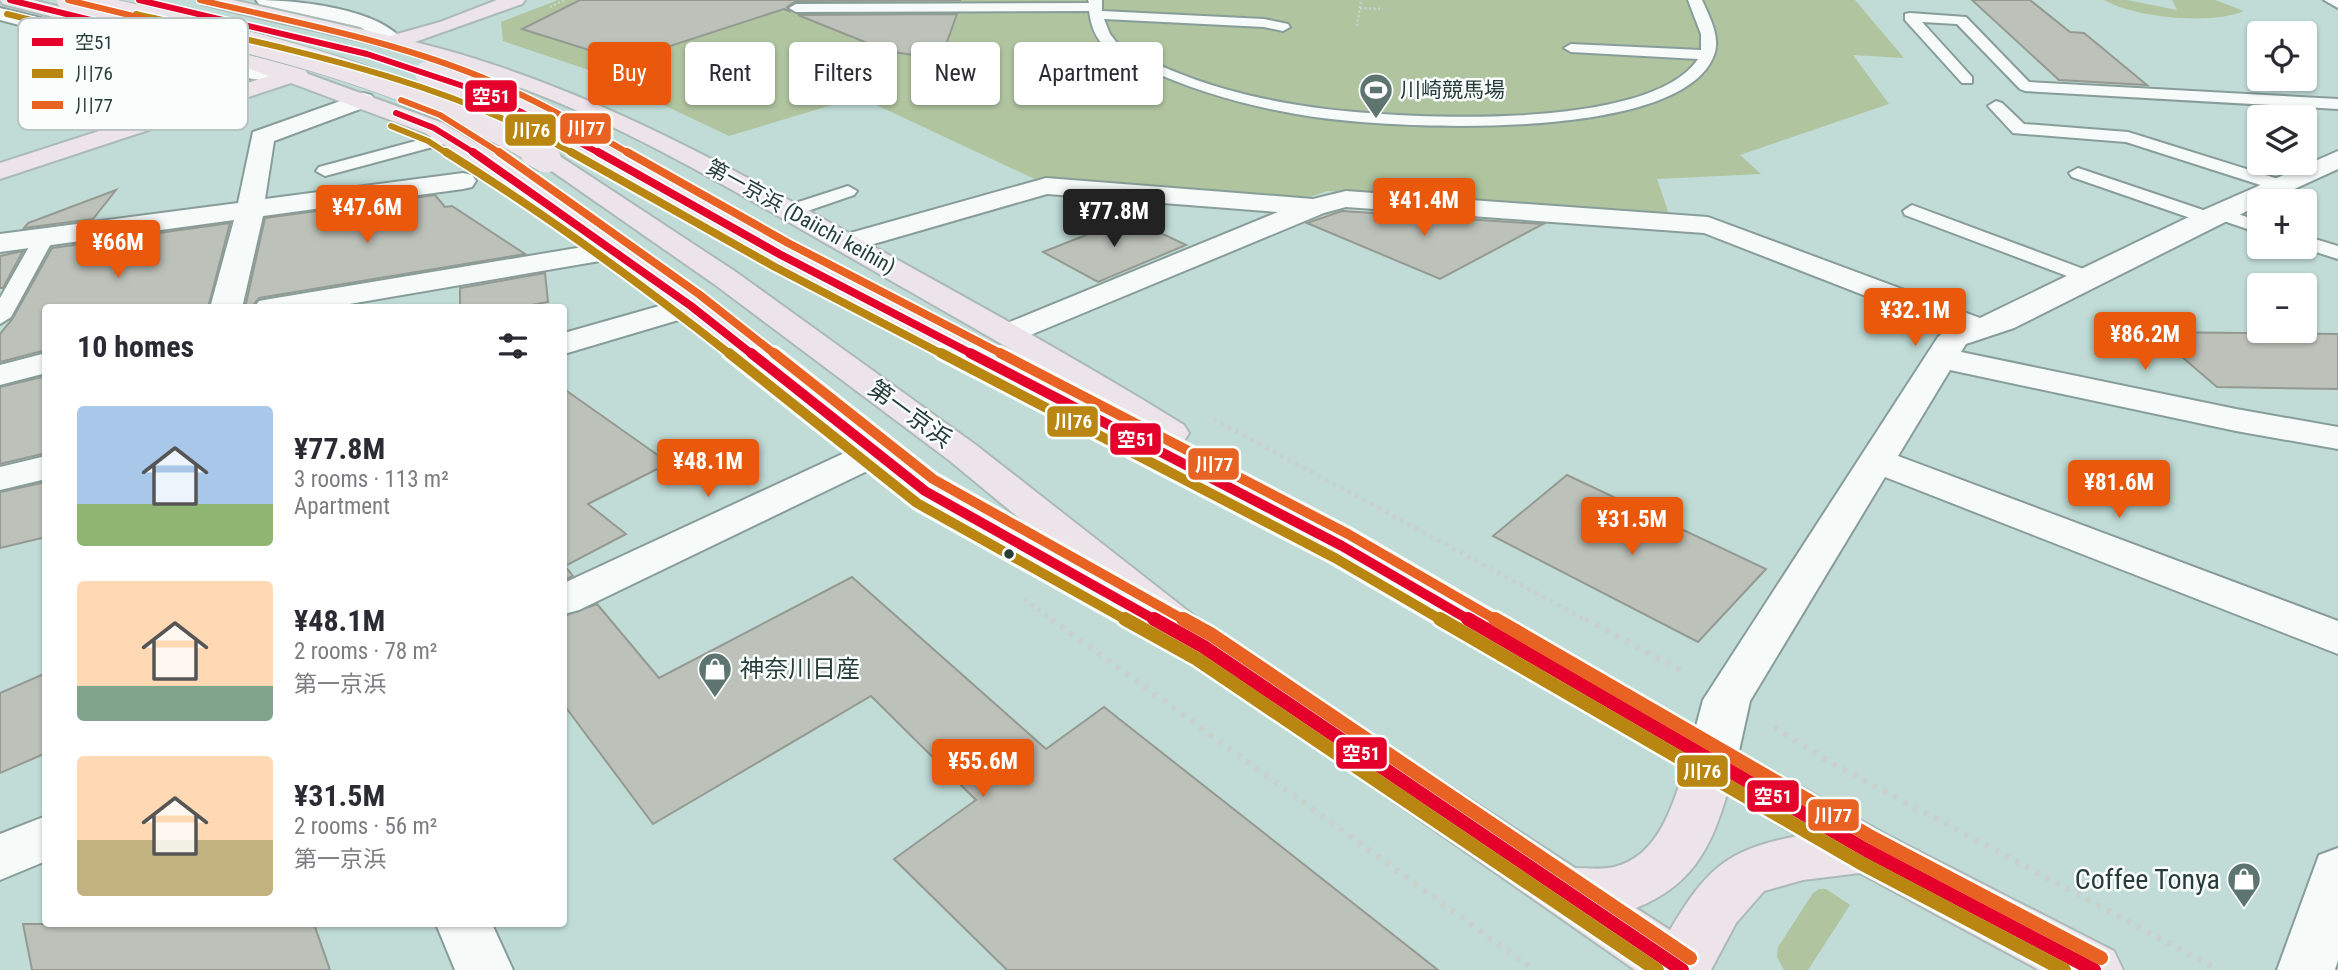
<!DOCTYPE html>
<meta charset="utf-8">
<style>
:root{--surface:#fff;--page:#f2f2f3;--text:#2b2b33;--muted:#7c7c81;--accent:#ea580c}
body{margin:0;font-family:"Roboto Condensed","Noto Sans JP",sans-serif;background:var(--page);color:var(--text);height:100vh;display:flex;flex-direction:column;font-size:26px;white-space:nowrap}
*{box-sizing:border-box;margin:0}
p{font-size:23px;color:var(--muted)}
.icon{flex:none;width:38px;height:38px;fill:none;stroke:currentColor;stroke-width:2;stroke-linecap:round;stroke-linejoin:round}
.map{position:relative;flex:1;overflow:hidden}
.sheet{position:absolute;left:42px;top:304px;width:525px;height:623px;display:flex;flex-direction:column;background:var(--surface);border-radius:7px;box-shadow:0 2px 5px #0004}
.sheet>*{flex:none}
.banner{position:absolute;left:588px;top:42px;width:665px;height:63px;display:flex;gap:14px}
.controls{position:absolute;left:2247px;top:21px;display:grid;gap:14px}
.controls a{display:grid;place-items:center;width:70px;height:70px;border-radius:7px;background:var(--surface);box-shadow:0 2px 5px #0004;font-size:35px}
.price{position:absolute;translate:-50% -60px;padding:0 16px;border-radius:7px;background:var(--accent);color:#fff;font-size:23px;line-height:46px;filter:drop-shadow(0 2px 4px #0008)}
.price::after{content:'';position:absolute;left:50%;top:42px;width:21px;height:16px;margin-left:-10px;background:inherit;clip-path:polygon(0 0,100% 0,50% 100%)}
.price.active{background:#222;color:#fff}
ul{padding:0;list-style:none}
li{display:flex;align-items:center;gap:21px;height:175px;padding:0 35px}
li span{display:grid;place-items:center;flex:none;width:196px;height:140px;border-radius:7px;color:#555}
li>.icon{margin-inline-start:auto}
span .icon{width:84px;height:84px;fill:#fffc;stroke-width:1}
li b{font-size:30px}
h2{display:flex;justify-content:space-between;align-items:center;height:84px;padding:0 35px;font-size:30px}
.chip{padding:0 24px;border-radius:7px;background:var(--surface);box-shadow:0 2px 5px #0004;font-size:24px;line-height:63px}
.chip.active{background:var(--accent);color:#fff}
.map>svg:first-child{display:block}
</style>
<div class="map">
<svg width="2338" height="970" viewBox="0 0 2338 970">
<rect width="100%" height="100%" fill="#c1dcd6"/>
<g fill="#b0c49f">
<polygon points="558,0 1855,0 1904,58 1853,55 1889,104 1740,155 1761,174 1657,179 1669,214 1327,191 1299,201 1039,181 859,97 729,136 592,71 503,41 501,22"/>
<path d="M 2104,0 L 2127,0 L 2177,10 L 2172,0 L 2215,0 L 2244,11 C 2212,25 2135,18 2104,0 Z"/>
<polygon points="1819,889 1826,889 1850,905 1808,970 1784,970 1777,957 1778,947 1813,893"/>
</g>
<g fill="#bcc1b9" stroke="#949a92" stroke-width="2">
<polygon points="580,0 961,0 796,1 787,7 789,11 784,9 624,61 522,29"/>
<polygon points="1972,0 2030,0 2070,32 2084,33 2147,85 2059,80"/>
<polygon points="957,14 943,53 913,55 887,51 798,15"/>
<polygon points="116,190 93,219 24,228 28,223"/>
<polygon points="435,195 445,207 452,206 525,254 259,298 251,308 245,308 265,218"/>
<polygon points="1342,211 1543,224 1440,279 1307,223"/>
<polygon points="1129,218 1186,245 1098,282 1043,252"/>
<polygon points="230,223 208,308 46,308 46,350 0,362 0,334 13,318 52,248"/>
<polygon points="23,251 3,288 0,288 0,256"/>
<polygon points="545,273 548,302 515,308 460,308 460,288"/>
<polygon points="2153,332 2338,334 2338,389 2217,387"/>
<polygon points="46,376 46,453 0,464 0,387"/>
<polygon points="564,389 669,463 588,504 626,534 565,566 573,576 564,580"/>
<polygon points="1567,475 1766,569 1698,642 1493,536"/>
<polygon points="46,482 46,537 0,548 0,492"/>
<polygon points="852,577 1046,749 1104,707 1438,970 1007,970 894,859 976,800 871,696 653,824 564,705 564,616 597,604 659,678"/>
<polygon points="46,673 46,753 0,773 0,693"/>
<polygon points="23,924 314,924 330,970 32,970"/>
</g>
<g fill="none" stroke-linecap="round" stroke-linejoin="round">
<g stroke="#889d99" stroke-width="4">
<g id="service">
<path d="M 1088,0 L 1102,0 L 1102,11 L 1264,19 L 1288,24 L 1290,27 L 1283,31 L 1264,27 L 1104,19 L 1110,34 L 1117,43 C 1171,76 1236,95 1298,105 C 1380,119 1648,135 1698,59 L 1571,52 L 1564,48 L 1571,44 L 1701,50 L 1701,34 L 1688,0 L 1702,0 C 1709,16 1721,37 1714,55 C 1681,146 1375,129 1296,114 C 1243,105 1193,90 1144,68 C 1132,62 1117,57 1107,48 C 1095,39 1091,25 1089,11 L 796,12 L 789,8 L 796,4 L 1089,3 Z"/>
<polygon points="1910,13 1966,17 2029,82 2338,99 2338,109 2025,91 2020,89 1957,24 1922,22 1972,77 1972,83 1962,83 1905,20 1905,14"/>
<polygon points="1996,101 2002,103 2024,124 2128,132 2288,182 2291,186 2288,190 2276,190 2126,142 2013,133 1988,106"/>
<polygon points="449,132 455,133 457,137 455,141 325,176 316,171 319,167"/>
<polygon points="2078,168 2212,213 2220,208 2259,221 2259,233 2218,219 2209,224 2202,222 2072,177 2069,173"/>
<polygon points="848,186 857,191 854,195 790,217 781,211 783,207"/>
<polygon points="1912,205 2097,274 2100,278 2097,282 2083,282 1905,215 1903,211"/>
<polygon points="44,232 54,238 11,317 0,324 0,298 34,238"/>
<polygon points="2305,236 2338,246 2338,259 2300,247 2305,247"/>
</g>
</g>
<g stroke="#889d99" stroke-width="4">
<g id="minor">
<path d="M 256,0 C 295,0 380,8 404,42 L 394,48 L 360,27 L 259,4 Z"/>
<polygon points="2324,0 2338,0 2338,8"/>
<polygon points="0,8 207,60 291,69 302,76 291,83 207,74 0,20"/>
<polygon points="363,93 371,95 375,100 371,105 274,141 265,199 463,173 472,175 476,181 472,187 463,189 263,216 242,308 210,308 234,220 0,252 0,234 238,203 253,132"/>
<polygon points="2338,151 2338,169 2268,201 2259,201 2259,205 2014,328 1966,344 1961,352 2236,409 2338,427 2338,449 2236,431 1950,370 1898,456 2338,621 2338,654 1885,477 1750,701 1737,760 1729,774 1712,779 1695,774 1687,760 1703,700 1938,337 1948,328 1704,233 1346,207 1324,213 1011,343 1000,340 995,333 1000,326 1278,212 1047,194 846,252 836,249 832,243 836,237 1046,178 1313,199 1346,191 1708,217 1980,318 2199,212"/>
<polygon points="613,242 623,245 628,251 623,257 326,308 254,308 259,301 270,299"/>
<polygon points="691,297 702,299 707,306 702,313 564,354 564,333"/>
<polygon points="46,353 46,373 0,385 0,365"/>
<polygon points="879,440 892,443 898,451 892,459 579,610 564,614 564,583 866,443"/>
<polygon points="46,456 46,479 0,490 0,467"/>
<polygon points="46,816 46,861 0,880 0,834"/>
<polygon points="2338,848 2338,960 2335,970 2277,970 2319,855"/>
<polygon points="436,924 492,924 513,970 455,970"/>
</g>
</g>
<g stroke="#abbab7" stroke-width="4">
<path id="trunk" d="M 0,0 L 33,0 C 124,23 216,47 305,69 L 308,74 L 443,123 L 505,161 L 702,299 L 939,483 L 1048,542 L 950,461 L 714,284 L 533,158 L 537,153 L 555,153 L 736,272 L 976,445 L 1220,636 L 1575,868 C 1587,868 1602,870 1614,867 C 1659,856 1672,806 1685,768 L 1328,555 L 771,261 L 578,150 L 575,145 L 578,140 L 596,140 L 791,249 L 1122,417 C 1028,357 931,304 834,248 C 734,191 633,130 524,89 C 420,50 310,31 202,4 L 199,0 L 233,0 L 390,36 L 440,22 L 497,0 L 525,0 L 522,4 L 415,42 C 574,81 715,159 858,238 C 968,299 1078,359 1184,425 L 1189,433 L 1184,441 L 1173,443 L 1356,537 L 1885,834 L 2114,951 L 2123,970 L 2039,970 L 1860,873 L 1803,880 L 1764,891 L 1736,923 L 1711,970 L 1635,970 L 1188,658 L 1122,603 L 1108,607 L 1093,603 L 911,499 L 680,313 L 487,171 L 425,133 L 291,83 L 0,179 L 0,163 L 269,76 L 239,65 L 3,4 ZM 1727,794 L 1798,836 C 1727,849 1706,869 1670,930 L 1636,908 C 1691,886 1711,849 1727,794 Z"/>
</g>
<g stroke="#c9d1cf" stroke-width="2.5" stroke-dasharray="2 2.5" stroke-linecap="butt">
<polyline points="550,7 565,0"/>
<polyline points="1360,8 1383,9"/>
<polyline points="1357,26 1361,0"/>
</g>
<g stroke="#c9d1cf" stroke-width="4.5" stroke-dasharray="3.5 5" stroke-linecap="butt">
<polyline points="1213,419 1588,621"/>
<polyline points="1024,599 1054,621"/>
</g>
<g stroke="#c9d1cf" stroke-width="6" stroke-dasharray="4.5 7" stroke-linecap="butt">
<polyline points="1051,619 1534,970"/>
<polyline points="1585,619 1686,673"/>
<polyline points="1774,727 1828,761 2219,970"/>
</g>
<use href="#service" fill="#f6faf9" fill-rule="evenodd"/>
<use href="#minor" fill="#f6faf9" fill-rule="evenodd"/>
<use href="#trunk" fill="#ece4e8" fill-rule="evenodd"/>
<g stroke="#abbab7" stroke-width="24" stroke-linecap="butt">
<g id="trunk-bridge-far1">
<path d="M 68,0 C 233,38 389,68 538,154"/>
<polyline points="426,73 487,94 587,145"/>
</g>
</g>
<g stroke="#abbab7" stroke-width="32" stroke-linecap="butt">
<polyline id="trunk-bridge" points="535,152 546,158"/>
</g>
<use href="#trunk-bridge-far1" stroke="#ece4e8" stroke-width="22"/>
<use href="#trunk-bridge" stroke="#ece4e8" stroke-width="29"/>
<g stroke="#f9fefd" stroke-width="9">
<g id="bus-1-far3">
<polyline points="10,0 200,47"/>
<polyline points="139,0 367,54 487,94 601,154"/>
<polyline points="396,113 434,128 476,154"/>
</g>
</g>
<g stroke="#f9fefd" stroke-width="12">
<g id="bus-1-far2">
<polyline points="473,152 691,306 753,355"/>
<polyline points="598,152 781,255 974,355"/>
</g>
</g>
<g stroke="#f9fefd" stroke-width="16">
<g id="bus-1-far1">
<polyline points="751,353 925,491 1157,621"/>
<polyline points="970,353 1342,546 1471,621"/>
</g>
</g>
<g stroke="#f9fefd" stroke-width="19">
<g id="bus-1">
<polyline points="1154,619 1204,647 1682,970"/>
<polyline points="1468,619 1866,850 2094,970"/>
</g>
</g>
<g stroke="#f9fefd" stroke-width="9">
<g id="bus-2-far3">
<polyline points="7,14 197,61"/>
<path d="M 136,14 C 286,49 438,77 574,154"/>
<polyline points="391,126 428,141 448,154"/>
</g>
</g>
<g stroke="#f9fefd" stroke-width="12">
<g id="bus-2-far2">
<path d="M 446,152 C 544,213 640,283 731,355"/>
<polyline points="571,152 775,267 944,355"/>
</g>
</g>
<g stroke="#f9fefd" stroke-width="16">
<g id="bus-2-far1">
<polyline points="729,353 917,503 1128,621"/>
<polyline points="941,353 1335,558 1443,621"/>
</g>
</g>
<g stroke="#f9fefd" stroke-width="19">
<g id="bus-2">
<polyline points="1125,619 1197,659 1657,970"/>
<polyline points="1440,619 1859,862 2064,970"/>
</g>
</g>
<g stroke="#f9fefd" stroke-width="9">
<g id="bus-3-far3">
<polyline points="68,0 203,33"/>
<path d="M 200,0 C 298,23 400,42 493,82 C 540,102 585,128 630,154"/>
<polyline points="401,100 440,115 502,154"/>
</g>
</g>
<g stroke="#f9fefd" stroke-width="12">
<g id="bus-3-far2">
<polyline points="499,152 700,295 776,355"/>
<polyline points="627,152 788,243 1004,355"/>
</g>
</g>
<g stroke="#f9fefd" stroke-width="16">
<g id="bus-3-far1">
<polyline points="774,353 933,479 1186,621"/>
<polyline points="1000,353 1348,534 1498,621"/>
</g>
</g>
<g stroke="#f9fefd" stroke-width="19">
<g id="bus-3">
<polyline points="1183,619 1212,635 1690,958"/>
<polyline points="1495,619 1873,838 2101,958"/>
</g>
</g>
<use href="#bus-1-far3" stroke="#e4002b" stroke-width="6"/>
<use href="#bus-1-far2" stroke="#e4002b" stroke-width="8"/>
<use href="#bus-1-far1" stroke="#e4002b" stroke-width="10"/>
<use href="#bus-1" stroke="#e4002b" stroke-width="14"/>
<use href="#bus-2-far3" stroke="#b98611" stroke-width="6"/>
<use href="#bus-2-far2" stroke="#b98611" stroke-width="8"/>
<use href="#bus-2-far1" stroke="#b98611" stroke-width="10"/>
<use href="#bus-2" stroke="#b98611" stroke-width="14"/>
<use href="#bus-3-far3" stroke="#e86323" stroke-width="6"/>
<use href="#bus-3-far2" stroke="#e86323" stroke-width="8"/>
<use href="#bus-3-far1" stroke="#e86323" stroke-width="10"/>
<use href="#bus-3" stroke="#e86323" stroke-width="14"/>
</g>
<defs>
<g id="stadium-pin" transform="scale(1.75)"><path d="M0 17L-7.5 6A9.5 9.5 0 1 1 7.5 6Z" fill="#5e756f" stroke="#f9fefd"/><path d="M0-5a6.5 5 0 1 0 0 10a6.5 5 0 1 0 0-10ZM-3.5-1.8h7v3.6h-7Z" fill="#fff"/></g>
<g id="shop-pin" transform="scale(1.75)"><path d="M0 17L-7.5 6A9.5 9.5 0 1 1 7.5 6Z" fill="#5e756f" stroke="#f9fefd"/><path d="M-5-2.5h2.3a2.7 3.5 0 0 1 5.4 0H5L5.5 6h-11ZM-1.5-2.5h3a1.5 2.3 0 0 0-3 0Z" fill="#fff"/></g>
</defs>
<g fill-rule="evenodd">
<use href="#stadium-pin" x="1376" y="90"/>
<use href="#shop-pin" x="715" y="669"/>
<use href="#shop-pin" x="2244" y="879"/>
</g>
<circle fill="#283d38" stroke="#f9fefd" stroke-width="2.5" cx="1009" cy="554" r="6"/>
<g text-anchor="middle" dominant-baseline="central" stroke-width="5" stroke-linejoin="round" paint-order="stroke">
<g font-size="21" fill="#283d38" stroke="#f9fefd" text-anchor="start">
<text x="1400" y="90">川崎競馬場</text>
</g>
<g font-size="21" fill="#283d38" stroke="#f9fefd">
<text transform="translate(801 217) rotate(29)">第一京浜 (Daiichi keihin)</text>
</g>
<g font-size="24" fill="#283d38" stroke="#f9fefd">
<text transform="translate(910 414) rotate(36)">第一京浜</text>
</g>
<g font-size="24" fill="#283d38" stroke="#f9fefd" text-anchor="start">
<text x="740" y="669">神奈川日産</text>
</g>
<g font-size="28" fill="#283d38" stroke="#f9fefd" text-anchor="end">
<text x="2220" y="879">Coffee Tonya</text>
</g>
</g>
<rect x="18" y="18" width="230" height="112" rx="10" fill="#f9fefd" stroke="#bac4c2" stroke-width="2"/>
<rect x="32" y="38" width="31" height="8" fill="#e4002b"/>
<rect x="32" y="69" width="31" height="9" fill="#b98611"/>
<rect x="32" y="101" width="31" height="8" fill="#e86323"/>
<g font-size="19" fill="#283d38">
<text x="75" y="49">空51</text>
<text x="75" y="80">川76</text>
<text x="75" y="112">川77</text>
</g>
<g stroke="#f9fefd" stroke-width="2.5">
<rect x="464" y="79" width="54" height="34" rx="7" fill="#e4002b"/>
<rect x="559" y="112" width="53" height="33" rx="7" fill="#e86323"/>
<rect x="504" y="113" width="53" height="34" rx="7" fill="#b98611"/>
<rect x="1046" y="405" width="53" height="33" rx="7" fill="#b98611"/>
<rect x="1109" y="422" width="53" height="34" rx="7" fill="#e4002b"/>
<rect x="1187" y="447" width="53" height="34" rx="7" fill="#e86323"/>
<rect x="1335" y="736" width="53" height="34" rx="7" fill="#e4002b"/>
<rect x="1676" y="754" width="53" height="34" rx="7" fill="#b98611"/>
<rect x="1746" y="779" width="54" height="34" rx="7" fill="#e4002b"/>
<rect x="1807" y="798" width="53" height="34" rx="7" fill="#e86323"/>
</g>
<g font-size="19" text-anchor="middle" font-weight="bold" fill="#fff">
<text x="491" y="103">空51</text>
<text x="586" y="135">川77</text>
<text x="531" y="137">川76</text>
<text x="1073" y="428">川76</text>
<text x="1136" y="446">空51</text>
<text x="1214" y="471">川77</text>
<text x="1361" y="760">空51</text>
<text x="1702" y="778">川76</text>
<text x="1773" y="803">空51</text>
<text x="1833" y="822">川77</text>
</g>
</svg>
<div class="controls">
<a><svg class="icon" aria-label="locate" viewBox="0 0 24 24"><circle cx="12" cy="12" r="6"/><path d="M12 2v4M12 18v4M2 12h4M18 12h4"/></svg></a>
<a><svg class="icon" aria-label="layers" viewBox="0 0 24 24"><path d="M12 4l9 5-9 5-9-5zM3 14l9 5 9-5"/></svg></a>
<a>+</a>
<a>−</a>
</div>
<b class="price" style="left:1424px;top:238px">¥41.4M</b>
<b class="price" style="left:367px;top:245px">¥47.6M</b>
<b class="price active" style="left:1114px;top:249px">¥77.8M</b>
<b class="price" style="left:118px;top:280px">¥66M</b>
<b class="price" style="left:1915px;top:348px">¥32.1M</b>
<b class="price" style="left:2145px;top:372px">¥86.2M</b>
<b class="price" style="left:708px;top:499px">¥48.1M</b>
<b class="price" style="left:2119px;top:520px">¥81.6M</b>
<b class="price" style="left:1632px;top:557px">¥31.5M</b>
<b class="price" style="left:983px;top:799px">¥55.6M</b>
<div class="banner">
<a class="chip active">Buy</a>
<a class="chip">Rent</a>
<a class="chip">Filters</a>
<a class="chip">New</a>
<a class="chip">Apartment</a>
</div>
<section class="sheet">
<h2>10 homes<svg class="icon" aria-label="filters" viewBox="0 0 24 24"><path d="M4 7h16M4 17h16"/><circle cx="9" cy="7" r="2"/><circle cx="15" cy="17" r="2"/></svg></h2>
<ul>
<li><span style="background:linear-gradient(#a9c7e8 70%,#8fb573 0)"><svg class="icon" aria-label="home" viewBox="0 0 24 24"><path d="M3 11l9-7 9 7M6 9v11h12V9"/></svg></span><div><b>¥77.8M</b><p>3 rooms · 113 m²</p><p>Apartment</p></div></li>
<li><span style="background:linear-gradient(#ffd9b3 75%,#7fa58c 0)"><svg class="icon" aria-label="home" viewBox="0 0 24 24"><path d="M3 11l9-7 9 7M6 9v11h12V9"/></svg></span><div><b>¥48.1M</b><p>2 rooms · 78 m²</p><p>第一京浜</p></div></li>
<li><span style="background:linear-gradient(#ffd9b3 60%,#c2b280 0)"><svg class="icon" aria-label="home" viewBox="0 0 24 24"><path d="M3 11l9-7 9 7M6 9v11h12V9"/></svg></span><div><b>¥31.5M</b><p>2 rooms · 56 m²</p><p>第一京浜</p></div></li>
</ul>
</section>
</div>
